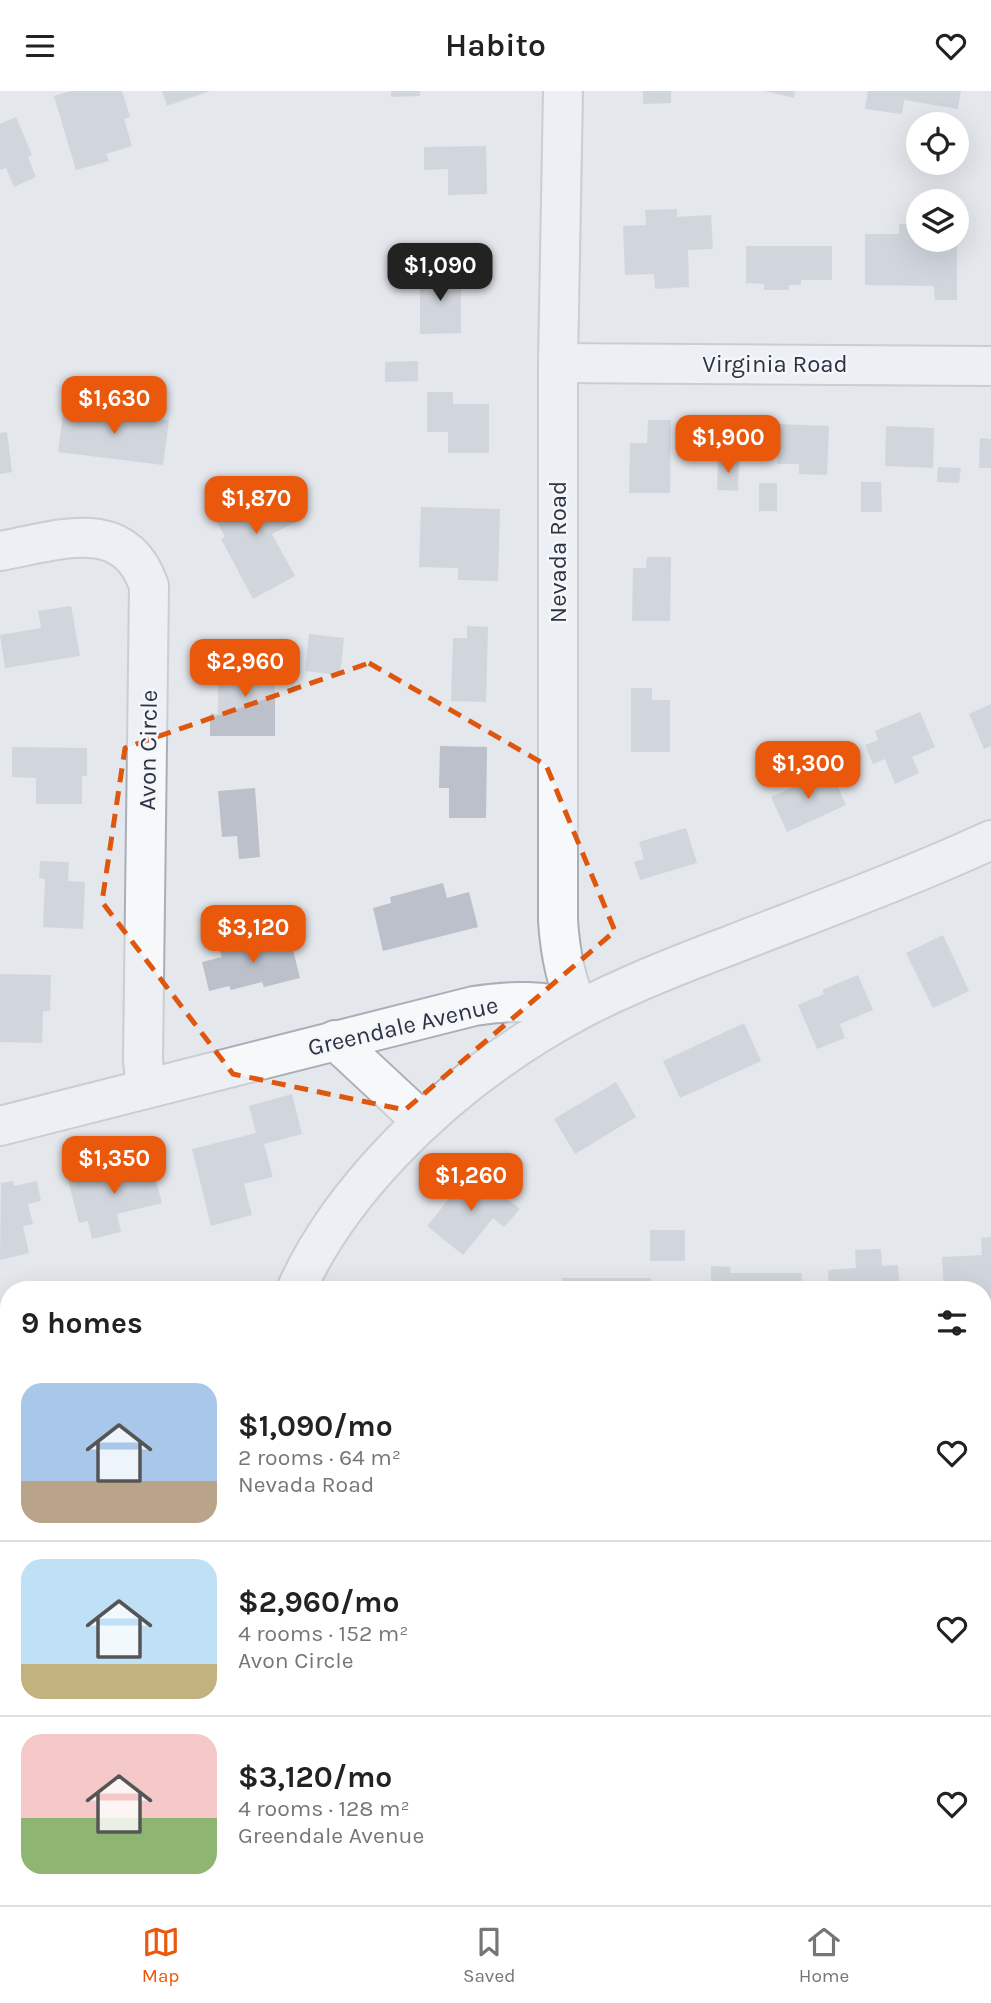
<!DOCTYPE html>
<meta charset="utf-8">
<style>
:root{--surface:#fff;--page:#f2f2f2;--text:#222;--muted:#767676;--line:#e0e0e0;--accent:#ea580c}
body{margin:0;font-family:Karla,sans-serif;background:var(--page);color:var(--text);height:100vh;display:flex;flex-direction:column;font-size:26px;white-space:nowrap}
*{box-sizing:border-box;margin:0}
p{font-size:23px;color:var(--muted)}
.icon{flex:none;width:38px;height:38px;fill:none;stroke:currentColor;stroke-width:2;stroke-linecap:round;stroke-linejoin:round}
.map{position:relative;flex:1;overflow:hidden}
.details{position:absolute;left:0px;top:1190px;width:992px;height:625px;display:flex;flex-direction:column;background:var(--surface);border-radius:28px 28px 0 0;box-shadow:0 7px 28px #0002}
.details>*{flex:none}
.controls{position:absolute;left:906px;top:21px;display:grid;gap:14px}
.controls a{display:grid;place-items:center;width:63px;height:63px;border-radius:50%;background:var(--surface);box-shadow:0 7px 28px #0002;font-size:35px}
.price{position:absolute;translate:-50% -60px;padding:0 16px;border-radius:14px;background:var(--accent);color:#fff;font-size:23px;line-height:46px;filter:drop-shadow(0 2px 4px #0008)}
.price::after{content:'';position:absolute;left:50%;top:42px;width:21px;height:16px;margin-left:-10px;background:inherit;clip-path:polygon(0 0,100% 0,50% 100%)}
.price.current{background:#222;color:#fff}
ul{padding:0;list-style:none}
li{display:flex;align-items:center;gap:21px;height:175px;padding:0 21px}
li+li{border-top:2px solid var(--line)}
li span{display:grid;place-items:center;flex:none;width:196px;height:140px;border-radius:21px;color:#555}
li>.icon{margin-inline-start:auto}
span .icon{width:84px;height:84px;fill:#fffc;stroke-width:1}
li b{font-size:30px}
h2{display:flex;justify-content:space-between;align-items:center;height:84px;padding:0 21px;font-size:30px}
header{display:flex;justify-content:space-between;align-items:center;height:91px;padding:0 21px;background:var(--surface);font-size:32px;font-weight:600}
.tabs{display:flex;justify-content:space-around;align-items:center;height:98px;border-top:2px solid var(--line);background:var(--surface);font-size:19px;color:var(--muted)}
.tabs a{display:grid;justify-items:center;gap:4px}
.tabs .current{color:var(--accent)}
.map>svg:first-child{display:block}
</style>
<header><svg class="icon" aria-label="menu" viewBox="0 0 24 24"><path d="M4 6h16M4 12h16M4 18h16"/></svg>Habito<svg class="icon" aria-label="heart" viewBox="0 0 24 24"><path d="M12 20l-8-8c-3-5 5-10 8-4 3-6 11-1 8 4z"/></svg></header>
<div class="map">
<svg width="991" height="1814" viewBox="0 0 991 1814">
<rect width="100%" height="100%" fill="#e4e7ec"/>
<g fill="#bbc0ca">
<polygon points="71,0 122,0 130,26 124,28 132,55 106,63 109,70 76,79 54,5"/>
<polygon points="162,0 210,0 167,15"/>
<polygon points="391,0 420,0 420,5 391,6"/>
<polygon points="643,0 671,0 671,12 643,13"/>
<polygon points="764,0 795,0 794,7"/>
<polygon points="868,0 961,0 958,18 904,9 902,23 865,18"/>
<polygon points="16,26 32,64 28,66 36,86 14,96 6,77 0,79 0,33"/>
<polygon points="486,55 487,103 448,104 448,78 424,79 424,56"/>
<polygon points="677,118 677,126 711,124 713,158 688,159 689,196 655,198 654,183 625,184 623,135 646,134 645,119"/>
<polygon points="899,133 919,133 919,149 957,149 957,209 935,209 934,195 865,194 865,143 899,143"/>
<polygon points="746,155 832,155 832,189 801,189 801,194 789,194 789,199 764,199 764,193 746,192"/>
<polygon points="420,182 461,182 461,242 420,243"/>
<polygon points="418,270 418,290 385,291 385,271"/>
<polygon points="427,301 453,301 453,313 489,313 489,362 448,362 448,341 427,341"/>
<polygon points="64,316 169,329 163,374 58,361"/>
<polygon points="648,329 671,329 670,402 629,402 630,352 647,352"/>
<polygon points="778,333 829,335 827,384 799,383 799,373 777,373"/>
<polygon points="886,335 934,337 933,377 885,375"/>
<polygon points="7,341 12,381 0,383 0,342"/>
<polygon points="980,347 991,348 991,377 979,377"/>
<polygon points="718,367 739,368 738,400 717,399"/>
<polygon points="938,376 961,377 959,392 937,391"/>
<polygon points="861,391 881,391 882,421 861,421"/>
<polygon points="243,392 256,416 290,398 305,426 272,443 295,485 253,508 221,448 225,446 207,412"/>
<rect x="759" y="392" width="18" height="28"/>
<polygon points="421,416 500,418 498,490 458,489 458,477 419,476"/>
<polygon points="647,466 671,466 670,530 632,530 633,477 646,477"/>
<polygon points="71,515 80,565 5,577 0,544 41,537 38,520"/>
<polygon points="467,535 488,536 486,611 451,610 453,547 467,547"/>
<polygon points="309,543 344,547 340,584 305,580"/>
<polygon points="218,569 275,569 275,645 210,645 210,622 218,623"/>
<polygon points="631,597 652,597 652,609 670,609 670,661 631,661"/>
<polygon points="991,613 991,655 984,658 969,623"/>
<polygon points="920,621 935,656 912,666 919,682 895,693 885,668 873,673 865,654 878,649 875,640"/>
<polygon points="440,655 487,656 486,727 449,727 449,697 439,697"/>
<polygon points="12,656 87,657 87,685 82,685 82,713 36,713 36,687 12,686"/>
<polygon points="830,679 846,714 787,741 771,706"/>
<polygon points="255,697 260,766 239,768 237,745 222,746 218,700"/>
<polygon points="686,737 697,772 640,789 634,771 644,768 639,751"/>
<polygon points="40,770 69,771 68,790 85,791 83,838 43,836 45,788 39,787"/>
<polygon points="443,792 447,807 469,801 478,836 383,860 373,817 391,812 390,806"/>
<polygon points="289,843 300,887 264,896 262,891 231,899 229,895 209,900 202,871 222,866 220,860"/>
<polygon points="943,844 969,900 933,917 906,862"/>
<polygon points="0,883 51,884 50,920 43,920 42,952 0,951"/>
<polygon points="858,884 873,919 840,933 845,947 817,958 798,914 824,903 822,899"/>
<polygon points="744,932 761,970 680,1007 663,970"/>
<polygon points="616,991 636,1026 575,1063 554,1028"/>
<polygon points="292,1003 302,1043 264,1053 273,1086 244,1093 252,1124 211,1135 192,1058 256,1042 249,1015"/>
<polygon points="150,1068 162,1112 117,1123 121,1141 92,1148 88,1130 79,1132 68,1089"/>
<polygon points="472,1079 520,1118 504,1136 493,1127 463,1164 427,1135"/>
<polygon points="13,1090 14,1095 37,1090 41,1110 28,1113 33,1133 23,1135 29,1162 0,1169 1,1092"/>
<rect x="650" y="1139" width="35" height="31"/>
<polygon points="991,1146 991,1207 984,1208 984,1199 944,1199 942,1166 982,1164 981,1147"/>
<polygon points="881,1158 882,1175 898,1174 900,1199 829,1199 828,1179 856,1177 855,1159"/>
<polygon points="711,1175 731,1176 730,1182 802,1182 801,1199 711,1199"/>
<rect x="562" y="1187" width="89" height="12"/>
<rect x="984" y="1409" width="7" height="57"/>
<polygon points="7,1460 9,1460 9,1510 0,1509"/>
</g>
<g fill="none" stroke-linecap="round" stroke-linejoin="round">
<g stroke="#a9aeb7" stroke-width="42">
<g id="minor">
<path d="M 563,0 L 558,272 L 558,829 C 560,861 565,890 579,919"/>
<polyline points="558,272 991,275"/>
<path d="M 0,460 C 57,450 124,423 149,495 L 143,969 L 146,997"/>
<polyline points="335,949 422,1030"/>
<path d="M 0,1035 L 474,915 C 511,909 543,909 579,919"/>
<path d="M 296,1199 C 319,1147 353,1102 392,1061 C 447,1003 510,956 581,918 C 629,893 680,873 731,854 C 818,820 906,788 991,749"/>
</g>
</g>
<g stroke="#a3abb8" stroke-width="42">
<g id="major">
<polyline points="0,1293 9,1294"/>
<polyline points="984,1317 991,1317"/>
<polyline points="18,1814 21,1806"/>
<polyline points="95,1814 99,1806"/>
</g>
</g>
<g stroke="#8b94a3" stroke-width="42">
<g id="highway">
<polyline points="984,1722 991,1720"/>
<polyline points="374,1814 445,1806"/>
<polyline points="954,1814 991,1804"/>
</g>
</g>
<use href="#minor" stroke="#f7f8fa" stroke-width="38"/>
<use href="#major" stroke="#fff" stroke-width="38"/>
<use href="#highway" stroke="#fff" stroke-width="38"/>
</g>
<path d="M0 0H991V1814H0ZM 369,572 L 546,674 L 615,840 L 405,1019 L 233,983 L 102,811 L 125,657 Z" fill="#e4e7ec" fill-opacity=".55" fill-rule="evenodd"/>
<path fill="none" stroke="#df570f" stroke-width="5" stroke-dasharray="14 9" stroke-linejoin="round" d="M 369,572 L 546,674 L 615,840 L 405,1019 L 233,983 L 102,811 L 125,657 Z"/>
<g text-anchor="middle" dominant-baseline="central" stroke-width="5" stroke-linejoin="round" paint-order="stroke">
<g font-size="24" fill="#2b3445" stroke="#f4f6f9">
<text x="775" y="273">Virginia Road</text>
<text transform="translate(558 461) rotate(-90)">Nevada Road</text>
<text transform="translate(148 659) rotate(-89)">Avon Circle</text>
<text transform="translate(403 935) rotate(-13)">Greendale Avenue</text>
</g>
</g>
</svg>
<div class="controls">
<a><svg class="icon" aria-label="locate" viewBox="0 0 24 24"><circle cx="12" cy="12" r="6"/><path d="M12 2v4M12 18v4M2 12h4M18 12h4"/></svg></a>
<a><svg class="icon" aria-label="layers" viewBox="0 0 24 24"><path d="M12 4l9 5-9 5-9-5zM3 14l9 5 9-5"/></svg></a>
</div>
<b class="price current" style="left:440px;top:212px">$1,090</b>
<b class="price" style="left:114px;top:345px">$1,630</b>
<b class="price" style="left:728px;top:384px">$1,900</b>
<b class="price" style="left:256px;top:445px">$1,870</b>
<b class="price" style="left:245px;top:608px">$2,960</b>
<b class="price" style="left:808px;top:710px">$1,300</b>
<b class="price" style="left:253px;top:874px">$3,120</b>
<b class="price" style="left:114px;top:1105px">$1,350</b>
<b class="price" style="left:471px;top:1122px">$1,260</b>
<section class="details">
<h2>9 homes<svg class="icon" aria-label="filters" viewBox="0 0 24 24"><path d="M4 7h16M4 17h16"/><circle cx="9" cy="7" r="2"/><circle cx="15" cy="17" r="2"/></svg></h2>
<ul>
<li><span style="background:linear-gradient(#a9c7e8 70%,#b9a48a 0)"><svg class="icon" aria-label="home" viewBox="0 0 24 24"><path d="M3 11l9-7 9 7M6 9v11h12V9"/></svg></span><div><b>$1,090/mo</b><p>2 rooms · 64 m²</p><p>Nevada Road</p></div><svg class="icon" aria-label="heart" viewBox="0 0 24 24"><path d="M12 20l-8-8c-3-5 5-10 8-4 3-6 11-1 8 4z"/></svg></li>
<li><span style="background:linear-gradient(#bfe0f5 75%,#c2b280 0)"><svg class="icon" aria-label="home" viewBox="0 0 24 24"><path d="M3 11l9-7 9 7M6 9v11h12V9"/></svg></span><div><b>$2,960/mo</b><p>4 rooms · 152 m²</p><p>Avon Circle</p></div><svg class="icon" aria-label="heart" viewBox="0 0 24 24"><path d="M12 20l-8-8c-3-5 5-10 8-4 3-6 11-1 8 4z"/></svg></li>
<li><span style="background:linear-gradient(#f6c9c9 60%,#8fb573 0)"><svg class="icon" aria-label="home" viewBox="0 0 24 24"><path d="M3 11l9-7 9 7M6 9v11h12V9"/></svg></span><div><b>$3,120/mo</b><p>4 rooms · 128 m²</p><p>Greendale Avenue</p></div><svg class="icon" aria-label="heart" viewBox="0 0 24 24"><path d="M12 20l-8-8c-3-5 5-10 8-4 3-6 11-1 8 4z"/></svg></li>
</ul>
</section>
</div>
<nav class="tabs">
<a class="current"><svg class="icon" aria-label="map" viewBox="0 0 24 24"><path d="M3 6l6-2 6 2 6-2v14l-6 2-6-2-6 2zM9 4v14M15 6v14"/></svg>Map</a>
<a><svg class="icon" aria-label="saved" viewBox="0 0 24 24"><path d="M7 4h10v16l-5-4-5 4z"/></svg>Saved</a>
<a><svg class="icon" aria-label="home" viewBox="0 0 24 24"><path d="M3 11l9-7 9 7M6 9v11h12V9"/></svg>Home</a>
</nav>
